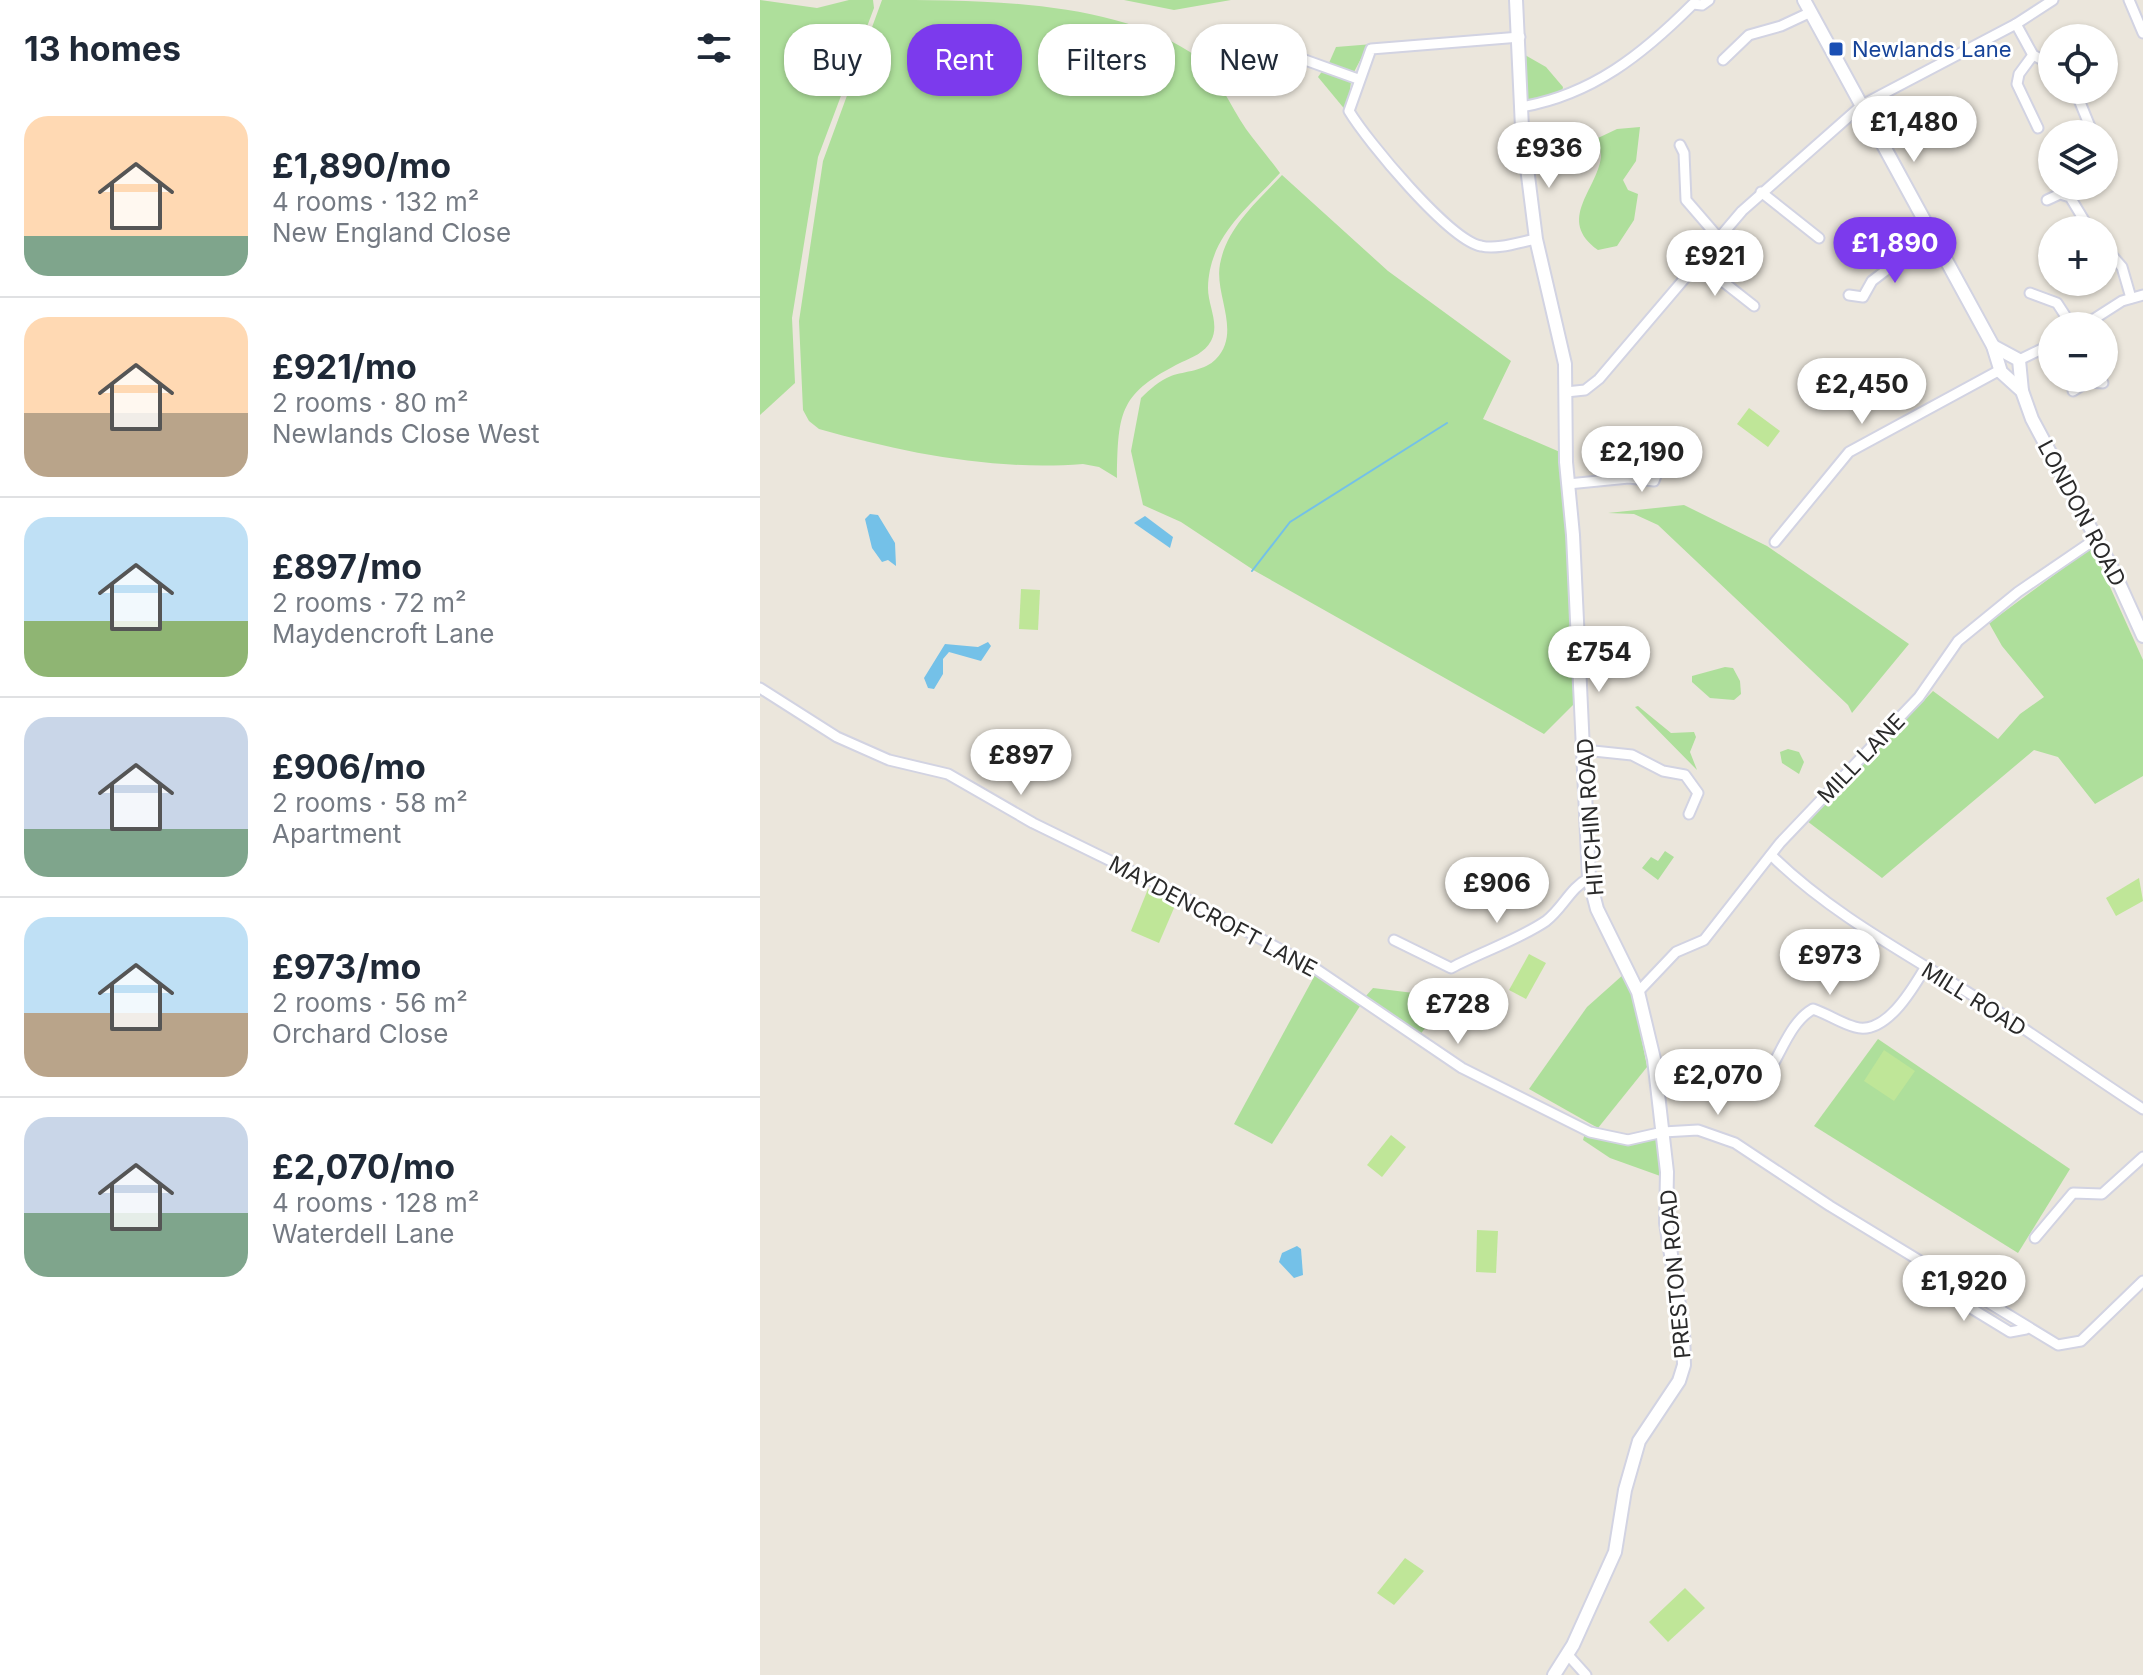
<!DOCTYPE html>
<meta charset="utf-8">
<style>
:root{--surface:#fff;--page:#f2f2f3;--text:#1f2937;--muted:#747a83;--line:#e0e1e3;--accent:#7c3aed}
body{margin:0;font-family:Inter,sans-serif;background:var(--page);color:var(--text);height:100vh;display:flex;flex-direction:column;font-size:30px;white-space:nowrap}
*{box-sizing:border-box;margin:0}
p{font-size:26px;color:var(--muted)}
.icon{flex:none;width:44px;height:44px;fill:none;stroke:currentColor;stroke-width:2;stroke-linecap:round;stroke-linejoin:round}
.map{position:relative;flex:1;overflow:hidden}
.drawer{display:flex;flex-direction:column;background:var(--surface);width:760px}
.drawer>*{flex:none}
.guide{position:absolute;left:24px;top:24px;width:760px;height:72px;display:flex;gap:16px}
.tools{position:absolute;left:1278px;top:24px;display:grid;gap:16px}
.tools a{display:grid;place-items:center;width:80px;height:80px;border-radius:50%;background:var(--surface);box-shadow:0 2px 6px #0004;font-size:40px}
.price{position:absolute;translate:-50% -68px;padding:0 18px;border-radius:28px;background:#fff;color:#222;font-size:26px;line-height:52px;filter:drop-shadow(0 2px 4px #0008)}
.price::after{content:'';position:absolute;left:50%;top:48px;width:24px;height:18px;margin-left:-12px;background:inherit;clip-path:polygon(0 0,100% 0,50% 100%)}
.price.selected{background:var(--accent);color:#fff}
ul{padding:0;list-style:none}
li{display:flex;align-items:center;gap:24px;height:200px;padding:0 24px}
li+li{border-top:2px solid var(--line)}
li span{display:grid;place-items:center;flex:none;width:224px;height:160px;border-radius:24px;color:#555}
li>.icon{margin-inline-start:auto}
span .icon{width:96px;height:96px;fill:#fffc;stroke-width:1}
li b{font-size:34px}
h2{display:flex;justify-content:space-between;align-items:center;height:96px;padding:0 24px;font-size:34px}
.chip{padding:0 28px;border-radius:32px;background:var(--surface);box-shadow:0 2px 6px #0004;font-size:28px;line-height:72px}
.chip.selected{background:var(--accent);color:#fff}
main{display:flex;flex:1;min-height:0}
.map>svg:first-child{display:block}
</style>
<main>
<section class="drawer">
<h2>13 homes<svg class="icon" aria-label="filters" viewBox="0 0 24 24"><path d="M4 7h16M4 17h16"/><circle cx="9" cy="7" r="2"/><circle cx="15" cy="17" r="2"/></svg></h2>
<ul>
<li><span style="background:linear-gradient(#ffd9b3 75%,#7fa58c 0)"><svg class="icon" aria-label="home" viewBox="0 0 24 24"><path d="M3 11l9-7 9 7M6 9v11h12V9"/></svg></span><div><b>£1,890/mo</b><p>4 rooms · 132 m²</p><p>New England Close</p></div></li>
<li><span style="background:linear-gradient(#ffd9b3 60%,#b9a48a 0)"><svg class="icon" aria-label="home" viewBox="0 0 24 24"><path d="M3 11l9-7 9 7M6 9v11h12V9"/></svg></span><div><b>£921/mo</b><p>2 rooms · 80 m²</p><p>Newlands Close West</p></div></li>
<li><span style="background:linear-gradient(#bfe0f5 65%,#8fb573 0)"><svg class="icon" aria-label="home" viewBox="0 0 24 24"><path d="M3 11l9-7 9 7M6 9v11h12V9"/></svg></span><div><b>£897/mo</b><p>2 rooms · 72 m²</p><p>Maydencroft Lane</p></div></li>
<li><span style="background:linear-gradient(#c9d6e8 70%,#7fa58c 0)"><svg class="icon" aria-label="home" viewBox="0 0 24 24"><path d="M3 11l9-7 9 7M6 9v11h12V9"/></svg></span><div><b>£906/mo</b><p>2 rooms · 58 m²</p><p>Apartment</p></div></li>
<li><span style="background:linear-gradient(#bfe0f5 60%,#b9a48a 0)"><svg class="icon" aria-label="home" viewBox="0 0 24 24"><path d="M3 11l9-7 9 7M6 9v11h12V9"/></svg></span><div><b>£973/mo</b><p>2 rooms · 56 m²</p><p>Orchard Close</p></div></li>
<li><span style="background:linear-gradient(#c9d6e8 60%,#7fa58c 0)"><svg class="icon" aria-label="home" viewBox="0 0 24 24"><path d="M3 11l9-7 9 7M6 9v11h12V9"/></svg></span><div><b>£2,070/mo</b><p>4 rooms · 128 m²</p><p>Waterdell Lane</p></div></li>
</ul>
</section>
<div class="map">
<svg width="1383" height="1675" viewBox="0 0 1383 1675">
<rect width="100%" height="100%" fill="#ebe6dc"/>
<g fill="#aedf9b">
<polygon points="0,0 57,8 89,0 113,0 114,8 58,157 32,318 35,383 0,415"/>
<path d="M 122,0 C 225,0 358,0 439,58 C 460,80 470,105 486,129 C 497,144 509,158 520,173 C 488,208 449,236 448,288 C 448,306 460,324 451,341 C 444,353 433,357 422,362 C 360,393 358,410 357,478 L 339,467 L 323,464 C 233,471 145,453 59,429 L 49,421 L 43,410 L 39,321 L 63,161 Z"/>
<polygon points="364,0 471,0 414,10"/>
<polygon points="613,44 606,49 594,72 569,63 576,47"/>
<polygon points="765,55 786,67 803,87 802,92 772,102 766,98"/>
<polygon points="563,70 591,82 587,112 558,77"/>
<path d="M 880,127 L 876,161 L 863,180 L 868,190 L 878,194 L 874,220 L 857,246 L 838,250 C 796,220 837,190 841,157 C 841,152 839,144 838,138 L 857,129 Z"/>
<path d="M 522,175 L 628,271 L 751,361 L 723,419 L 800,452 L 810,532 L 819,699 L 784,734 L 495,571 L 421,522 L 383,505 L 371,451 L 381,398 C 390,389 399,381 411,376 C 425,371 445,371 456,359 C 482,332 454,295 460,264 C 467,227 497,202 522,175 Z"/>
<polygon points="924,505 1007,546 1149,644 1092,713 1088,705 898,525 874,514 848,513"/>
<polygon points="1332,547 1383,660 1383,776 1335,804 1298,757 1274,750 1122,878 1047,821 1173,691 1238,739 1260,714 1284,697 1242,646 1229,623"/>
<polygon points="965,667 973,668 980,681 981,694 974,700 950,698 932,682 932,676"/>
<polygon points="878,706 911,733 934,732 936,737 930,752 937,770 875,707"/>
<polygon points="1028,749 1039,752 1044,762 1039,774 1022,763 1020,752"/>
<polygon points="905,851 914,857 898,880 882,868 891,857 898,861"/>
<polygon points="864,974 873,994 887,1067 838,1128 769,1089 827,1007"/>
<polygon points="555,975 600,1006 512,1144 474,1124"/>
<polygon points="613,988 670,995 688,1002 692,1010 681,1026 666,1027 659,1036 605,997"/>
<polygon points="1118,1039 1310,1169 1258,1253 1054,1126"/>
<polygon points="825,1133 856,1141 899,1136 903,1177 850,1158 823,1140"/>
</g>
<g fill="#bfe698">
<polygon points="989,408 1020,431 1008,447 977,424"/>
<polygon points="261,589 280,590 278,630 259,629"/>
<polygon points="1379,878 1383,901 1356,916 1346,898"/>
<polygon points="388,889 417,901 399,943 371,931"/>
<polygon points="769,954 786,963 766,999 749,990"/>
<polygon points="1124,1050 1155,1071 1134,1101 1104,1081"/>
<polygon points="631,1135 646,1147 622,1177 607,1165"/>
<polygon points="717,1230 738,1231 736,1273 716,1272"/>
<polygon points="645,1558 664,1571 634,1605 617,1593"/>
<polygon points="925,1588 945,1608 908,1642 889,1622"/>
</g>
<g fill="#74c1e8">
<polygon points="110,514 118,515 135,543 136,566 128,560 122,562 112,548 105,519"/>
<polygon points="385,516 413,537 410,548 374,523"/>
<polygon points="228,642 231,646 221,661 189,652 183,659 183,674 174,689 168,688 164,678 185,644 218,647"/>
<polygon points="537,1246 541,1249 543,1275 534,1278 519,1262 522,1253"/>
</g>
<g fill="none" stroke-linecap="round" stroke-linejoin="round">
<polyline stroke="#74c1e8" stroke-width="2" points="492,571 530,522 687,423"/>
<g stroke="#d2d3e2" stroke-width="13">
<g id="street">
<polyline points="1369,0 1383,33"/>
<polyline points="1256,24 1273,55 1292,65"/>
<path d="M 760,37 L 611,49 L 589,111 C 607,141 689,240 721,246 C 737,250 760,242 776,239"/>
<polyline points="520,51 598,79"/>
<polyline points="1273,55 1259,74 1257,84 1278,128"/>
<polyline points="963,60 989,35 1021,26 1051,12"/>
<polyline points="1315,90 1333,134"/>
<path d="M 761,107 C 832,95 883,54 933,4 L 942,5 L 949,0"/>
<polyline points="920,145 924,153 926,200 958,237"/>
<polyline points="1344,160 1349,173"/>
<polyline points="1001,192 1059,238"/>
<polyline points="1287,200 1300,194 1310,197 1330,230"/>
<polyline points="1344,246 1362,267 1371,298"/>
<polyline points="938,262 994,306"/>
<polyline points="1270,293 1297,303 1312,326"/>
<polyline points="1089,295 1103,297 1112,281 1172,235"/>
<polyline points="1323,326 1362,301 1383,295"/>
<polyline points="1259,360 1292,344"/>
<polyline points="1325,378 1327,382 1343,383"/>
<polyline points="1313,391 1327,382"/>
<polyline points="806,392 825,390 839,379 982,211 1102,105 1256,24 1293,0"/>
<polyline points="808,484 869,478 894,481 900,465 900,450"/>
<polyline points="1015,542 1089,452 1240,370"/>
<polyline points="0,688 77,737 129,760 188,774 273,823 408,889 553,967 702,1068 830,1132 868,1140 903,1132 938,1130 975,1143 1070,1206 1298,1345 1321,1341 1383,1281"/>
<polyline points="824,750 872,755 903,771 925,775 938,793 929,814"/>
<path d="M 1011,855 C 1075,918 1157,959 1231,1007 C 1282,1040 1332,1076 1383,1109"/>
<path d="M 634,940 L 691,968 C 721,952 758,940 786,921 C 803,908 810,888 829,878"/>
<polyline points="878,992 916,952 944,940 1020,843 1159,697 1198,641 1258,592 1337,538"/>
<path d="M 1011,1068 C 1023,1048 1032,1021 1053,1009 C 1068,1014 1080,1023 1095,1027 C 1125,1036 1152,990 1165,968"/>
<polyline points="1275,1238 1313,1193 1342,1194 1383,1157"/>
<polyline points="1181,1274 1178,1288 1250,1332 1266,1329"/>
<polyline points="808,1655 826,1675"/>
</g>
</g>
<g stroke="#d2d3e2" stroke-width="16">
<g id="secondary">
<polyline points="756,0 762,128 776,239 805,364 806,462 813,535 829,878 837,909 878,992 894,1059 907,1172 906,1223 923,1330 924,1365 919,1381 879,1441 865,1490 855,1552 813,1645 794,1675"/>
<polyline points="1044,0 1233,346 1241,372 1262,391 1272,419 1353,570 1383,636"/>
<polyline points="1233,346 1259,360 1262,391"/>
</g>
</g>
<use href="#street" stroke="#fff" stroke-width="9"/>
<use href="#secondary" stroke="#fff" stroke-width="12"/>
</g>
<rect fill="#1a4fb4" stroke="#fff" stroke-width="3" x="1068" y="41" width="16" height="16" rx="4"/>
<g text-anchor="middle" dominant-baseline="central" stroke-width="6" stroke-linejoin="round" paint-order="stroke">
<g font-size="22" fill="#164399" stroke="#fff" text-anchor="start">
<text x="1092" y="49">Newlands Lane</text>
</g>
<g font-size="22" fill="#2a2a2a" stroke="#fff">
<text transform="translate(1322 513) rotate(62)">LONDON ROAD</text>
<text transform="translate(1101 758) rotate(-46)">MILL LANE</text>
<text transform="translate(830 817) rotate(-94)">HITCHIN ROAD</text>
<text transform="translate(453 916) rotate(28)">MAYDENCROFT LANE</text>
<text transform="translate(1214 999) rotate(32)">MILL ROAD</text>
<text transform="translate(915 1274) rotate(-95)">PRESTON ROAD</text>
</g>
</g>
</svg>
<div class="tools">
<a><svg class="icon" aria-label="locate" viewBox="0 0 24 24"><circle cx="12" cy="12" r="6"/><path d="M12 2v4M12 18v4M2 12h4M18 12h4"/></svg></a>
<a><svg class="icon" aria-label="layers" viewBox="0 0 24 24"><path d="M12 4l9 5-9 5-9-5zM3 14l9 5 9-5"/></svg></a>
<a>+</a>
<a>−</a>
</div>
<b class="price" style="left:1154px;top:164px">£1,480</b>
<b class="price" style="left:789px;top:190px">£936</b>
<b class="price selected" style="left:1135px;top:285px">£1,890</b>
<b class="price" style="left:955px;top:298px">£921</b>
<b class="price" style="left:1102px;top:426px">£2,450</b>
<b class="price" style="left:882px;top:494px">£2,190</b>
<b class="price" style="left:839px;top:694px">£754</b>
<b class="price" style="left:261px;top:797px">£897</b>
<b class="price" style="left:737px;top:925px">£906</b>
<b class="price" style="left:1070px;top:997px">£973</b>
<b class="price" style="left:698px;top:1046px">£728</b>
<b class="price" style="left:958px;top:1117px">£2,070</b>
<b class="price" style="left:1204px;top:1323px">£1,920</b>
<div class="guide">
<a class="chip">Buy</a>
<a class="chip selected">Rent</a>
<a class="chip">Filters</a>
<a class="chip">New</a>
</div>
</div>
</main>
